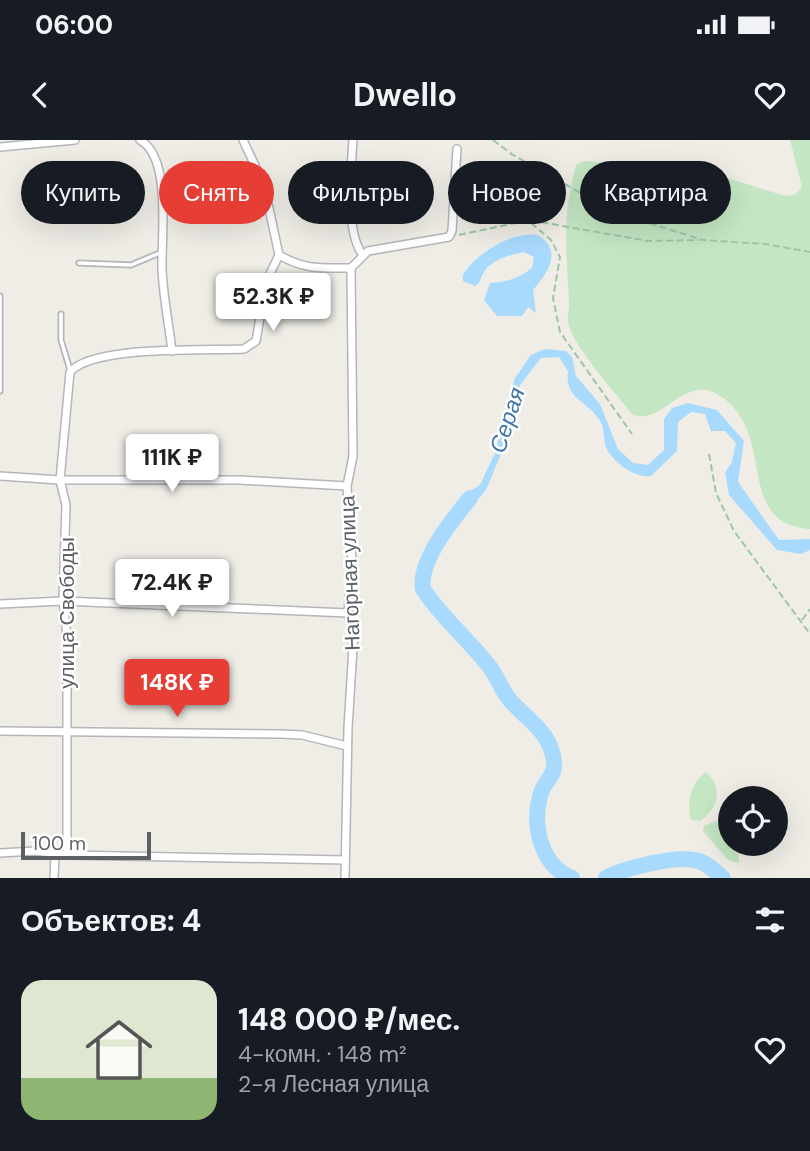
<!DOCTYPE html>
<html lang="ru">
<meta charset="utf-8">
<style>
:root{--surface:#171b24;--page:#20242c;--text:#f1f3f6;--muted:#9ea1a6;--line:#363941;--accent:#e63e35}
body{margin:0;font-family:"DM Sans",sans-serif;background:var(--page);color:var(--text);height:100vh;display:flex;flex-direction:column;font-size:26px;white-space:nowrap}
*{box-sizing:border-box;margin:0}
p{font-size:23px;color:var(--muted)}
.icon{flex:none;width:38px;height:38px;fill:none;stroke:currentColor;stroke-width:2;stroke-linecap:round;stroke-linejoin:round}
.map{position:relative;height:738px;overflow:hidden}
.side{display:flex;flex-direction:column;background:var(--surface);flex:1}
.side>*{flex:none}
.guide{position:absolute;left:21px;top:21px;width:768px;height:63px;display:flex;gap:14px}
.tools{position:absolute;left:718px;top:646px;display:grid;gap:14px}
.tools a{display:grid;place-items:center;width:70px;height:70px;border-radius:50%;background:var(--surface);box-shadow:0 7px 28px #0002;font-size:35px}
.scale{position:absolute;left:21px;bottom:18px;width:130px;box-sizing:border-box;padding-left:7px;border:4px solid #5d6166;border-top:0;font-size:19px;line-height:24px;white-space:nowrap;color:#5d6166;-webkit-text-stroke:5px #fff;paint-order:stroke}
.price{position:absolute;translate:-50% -60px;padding:0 16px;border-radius:7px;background:#fff;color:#222;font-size:23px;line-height:46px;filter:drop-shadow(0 2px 4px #0008)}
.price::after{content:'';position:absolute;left:50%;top:42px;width:21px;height:16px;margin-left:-10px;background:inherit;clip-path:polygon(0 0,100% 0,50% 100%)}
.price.selected{background:var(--accent);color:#fff}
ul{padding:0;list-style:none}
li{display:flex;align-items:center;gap:21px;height:175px;padding:0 21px}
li+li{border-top:2px solid var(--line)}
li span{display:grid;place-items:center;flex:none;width:196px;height:140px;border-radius:21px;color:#555}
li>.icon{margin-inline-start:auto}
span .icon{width:84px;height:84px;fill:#fffc;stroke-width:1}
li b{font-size:30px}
h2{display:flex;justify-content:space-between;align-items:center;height:84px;padding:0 21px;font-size:30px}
.tag{padding:0 24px;border-radius:32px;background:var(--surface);box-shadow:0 7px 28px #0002;font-size:24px;line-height:63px}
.tag.selected{background:var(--accent);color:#fff}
.status{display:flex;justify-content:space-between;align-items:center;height:49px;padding:0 35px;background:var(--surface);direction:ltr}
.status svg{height:19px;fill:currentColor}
header{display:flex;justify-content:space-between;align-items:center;height:91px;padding:0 21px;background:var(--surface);font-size:32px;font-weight:700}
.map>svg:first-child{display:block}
</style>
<div class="status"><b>06:00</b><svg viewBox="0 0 49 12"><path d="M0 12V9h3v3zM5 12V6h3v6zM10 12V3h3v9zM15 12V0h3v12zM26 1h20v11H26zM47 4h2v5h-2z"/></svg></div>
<header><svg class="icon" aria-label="back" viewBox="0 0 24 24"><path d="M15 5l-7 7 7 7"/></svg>Dwello<svg class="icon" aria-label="heart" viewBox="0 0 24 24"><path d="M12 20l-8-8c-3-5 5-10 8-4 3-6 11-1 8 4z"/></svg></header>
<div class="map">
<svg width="810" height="738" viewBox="0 0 810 738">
<rect width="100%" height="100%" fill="#efede6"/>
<g fill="#c4e6c3">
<path d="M 790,0 L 810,0 L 810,389 C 732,384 780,291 717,254 C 683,235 663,285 633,275 C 617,255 572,205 568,182 C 567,175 570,167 569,160 C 566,108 562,77 576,25 L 584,21 L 702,30 L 785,56 L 795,55 L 802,47 Z"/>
<path d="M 706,632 C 724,648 718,669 700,681 L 691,680 C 686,664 691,642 706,632 Z"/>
<polygon points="716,681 730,696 730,704 738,704 739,723 728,720 703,691 704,686"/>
</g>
<g fill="#a8dafd">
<path d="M 538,95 C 564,112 547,133 533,150 L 536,173 L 528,167 L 522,176 L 497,176 L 484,160 L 490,143 C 506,142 518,139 532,128 L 534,117 L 524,112 C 512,114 491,120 484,132 C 480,138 481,142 475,146 L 463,141 L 463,135 C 476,113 512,91 538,95 Z"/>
<path d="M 545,209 L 566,211 L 572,217 L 576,236 L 600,264 L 618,309 L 633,323 L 648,325 L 664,310 L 664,279 L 672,268 L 688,263 L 717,270 L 744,301 L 738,342 L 779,400 L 810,399 L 810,410 L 801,414 L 777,410 L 729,355 L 725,333 L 732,322 L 736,303 L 725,291 L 711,291 L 705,274 L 691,272 L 678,282 L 677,311 L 651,336 C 635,339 609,320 605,304 C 603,294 605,287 598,278 C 584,258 565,260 568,231 L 559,217 L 541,218 L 520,245 L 508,297 L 486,350 L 462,377 L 455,373 L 470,351 L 480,345 L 495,313 L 515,238 L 531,215 Z"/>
</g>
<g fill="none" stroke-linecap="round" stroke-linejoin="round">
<g stroke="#a8dafd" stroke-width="16">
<path d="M 470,358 C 453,379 418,421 423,449 C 441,477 469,500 489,526 C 497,536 501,549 509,559 C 524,577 545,588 552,612 C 560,637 544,638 540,656 C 532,686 541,726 572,738"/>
<path d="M 606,738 C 624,728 674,716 694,720 C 705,721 715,731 723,738"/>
</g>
<g stroke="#b3b6ba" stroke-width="7">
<g id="lane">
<polyline points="79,123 131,125 162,112"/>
<polyline points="0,156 0,251"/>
<polyline points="61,174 61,200 70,230"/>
</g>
</g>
<g stroke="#b3b6ba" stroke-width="10">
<g id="street">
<path d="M 140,0 C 172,17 161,98 162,129 C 163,156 169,184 172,211"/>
<path d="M 353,0 C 351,30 345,90 362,114"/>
<polyline points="0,7 75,0"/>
<path d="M 279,115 C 305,130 321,128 351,128 L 368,111 L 449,97 L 452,91 L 457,9"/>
<polyline points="0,336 60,340 240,340 347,346"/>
<polyline points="0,464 63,461 348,473"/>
<polyline points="0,591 281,594 302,595 347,606"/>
<polyline points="0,713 35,711 67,715 345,720"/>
<path d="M 67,715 L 67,496 L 63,461 L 66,365 L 60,340 L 70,232 C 94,205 206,211 244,209 L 256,201 L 266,142 L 279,115 L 264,45 L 243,0"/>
<polyline points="54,738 55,714"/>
<polyline points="345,738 348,588 354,491 348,473 352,423 347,346 353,316 351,128"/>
</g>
</g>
<g stroke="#9cc7a7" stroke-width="2" stroke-dasharray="7 3.5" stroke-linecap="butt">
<polyline points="493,0 513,15 616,73 703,100 765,104 810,112"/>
<polyline points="531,83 551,100 560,117 553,158 560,192 632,294"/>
<polyline points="459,95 520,82 540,82 648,101 699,100"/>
<polyline points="709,314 716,353 734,391 810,494"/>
<polyline points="802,480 810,469"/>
</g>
<use href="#lane" stroke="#fff" stroke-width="3.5"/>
<use href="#street" stroke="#fff" stroke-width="7"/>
</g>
<g text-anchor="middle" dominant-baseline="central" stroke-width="5" stroke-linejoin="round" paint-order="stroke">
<g font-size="21" fill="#5d6166" stroke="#fff">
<text transform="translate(350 433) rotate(-92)">Нагорная улица</text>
<text transform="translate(67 473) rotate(-90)">улица Свободы</text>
</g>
<g font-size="23" font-style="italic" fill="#4175a7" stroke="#fff">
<text transform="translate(507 280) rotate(-72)">Серая</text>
</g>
</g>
</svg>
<div class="tools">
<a><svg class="icon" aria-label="locate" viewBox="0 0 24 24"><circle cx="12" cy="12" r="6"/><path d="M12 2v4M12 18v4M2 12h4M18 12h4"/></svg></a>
</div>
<div class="scale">100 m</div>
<b class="price" style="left:273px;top:193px">52.3K ₽</b>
<b class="price" style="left:172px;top:354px">111K ₽</b>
<b class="price" style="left:172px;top:479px">72.4K ₽</b>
<b class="price selected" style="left:177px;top:579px">148K ₽</b>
<div class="guide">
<a class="tag">Купить</a>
<a class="tag selected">Снять</a>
<a class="tag">Фильтры</a>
<a class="tag">Новое</a>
<a class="tag">Квартира</a>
</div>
</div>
<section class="side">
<h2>Объектов: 4<svg class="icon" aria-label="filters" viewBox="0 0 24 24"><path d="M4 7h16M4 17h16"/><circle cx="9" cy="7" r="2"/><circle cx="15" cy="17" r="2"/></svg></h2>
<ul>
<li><span style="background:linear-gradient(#dfe7d0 70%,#8fb573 0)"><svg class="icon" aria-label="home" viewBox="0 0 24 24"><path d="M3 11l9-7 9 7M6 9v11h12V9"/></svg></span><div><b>148 000 ₽/мес.</b><p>4-комн. · 148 m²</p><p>2-я Лесная улица</p></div><svg class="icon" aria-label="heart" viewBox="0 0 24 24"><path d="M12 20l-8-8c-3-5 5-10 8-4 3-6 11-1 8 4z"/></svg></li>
</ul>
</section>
